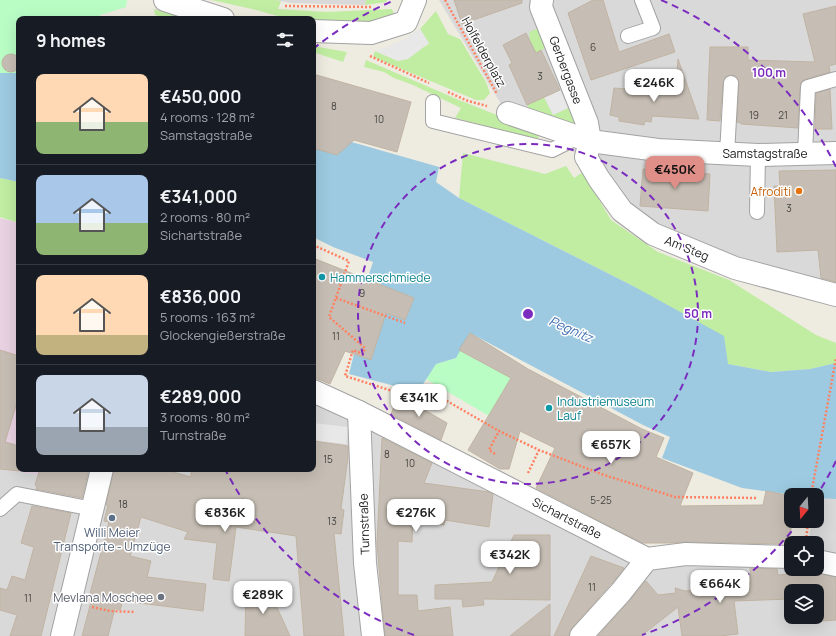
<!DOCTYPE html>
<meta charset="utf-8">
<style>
:root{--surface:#171b24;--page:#242831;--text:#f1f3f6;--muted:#9ea1a6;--line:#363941;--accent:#df8f87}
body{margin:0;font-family:Manrope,sans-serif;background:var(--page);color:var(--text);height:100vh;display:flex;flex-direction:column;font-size:15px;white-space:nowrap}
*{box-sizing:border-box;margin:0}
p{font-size:13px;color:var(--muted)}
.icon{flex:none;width:22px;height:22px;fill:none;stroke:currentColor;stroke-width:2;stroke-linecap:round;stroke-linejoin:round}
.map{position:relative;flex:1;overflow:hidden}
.sheet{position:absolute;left:16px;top:16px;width:300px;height:456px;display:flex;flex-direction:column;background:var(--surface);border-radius:8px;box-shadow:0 4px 16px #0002}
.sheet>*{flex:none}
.needle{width:26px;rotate:198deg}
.tools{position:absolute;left:784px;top:488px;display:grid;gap:8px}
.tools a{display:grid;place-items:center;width:40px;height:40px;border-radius:8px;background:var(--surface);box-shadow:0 4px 16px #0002;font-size:20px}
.price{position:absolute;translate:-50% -34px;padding:0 9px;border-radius:8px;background:#fff;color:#222;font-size:13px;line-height:26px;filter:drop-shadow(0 1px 2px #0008)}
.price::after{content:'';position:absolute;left:50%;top:24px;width:12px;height:9px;margin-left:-6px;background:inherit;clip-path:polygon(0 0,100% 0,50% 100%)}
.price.active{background:var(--accent);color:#111}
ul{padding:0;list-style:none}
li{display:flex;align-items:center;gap:12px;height:100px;padding:0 20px}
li+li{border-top:1px solid var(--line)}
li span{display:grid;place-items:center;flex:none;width:112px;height:80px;border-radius:8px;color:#555}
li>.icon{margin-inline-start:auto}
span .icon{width:48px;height:48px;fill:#fffc;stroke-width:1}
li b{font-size:17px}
h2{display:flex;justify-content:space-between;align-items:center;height:48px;padding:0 20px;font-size:17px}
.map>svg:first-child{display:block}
</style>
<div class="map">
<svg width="836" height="636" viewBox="0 0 836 636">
<rect width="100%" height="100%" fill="#eeebe1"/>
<g fill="#dad9d9" fill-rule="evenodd">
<polygon points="275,0 366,0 365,5 291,3"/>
<polygon points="439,0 836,0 836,307 725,275 647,242 582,158 545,133 508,116"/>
<path d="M 313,389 L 435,455 L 643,571 L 663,565 L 791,564 L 791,569 L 817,569 L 817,543 L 808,543 L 810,531 L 813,521 L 817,521 L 817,508 L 820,498 L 836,499 L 836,636 L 0,636 L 0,469 L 38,475 L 39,470 L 60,469 L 313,469 ZM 791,591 L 817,591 L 817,617 L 791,617 Z"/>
</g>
<polygon fill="#e8d2e2" points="0,218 19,223 19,469 60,469 59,475 40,470 38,475 0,469"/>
<g fill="#c0eda2">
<polygon points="211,0 275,0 281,1 278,9 327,12 392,9 395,17 373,25 313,22 313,19 289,19 252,9"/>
<polygon points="366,0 387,0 386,2 365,5"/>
<polygon points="154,9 188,19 169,19 155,15"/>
<polygon points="436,11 448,34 460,39 486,82 490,93 484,100 476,100 373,57 375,51 398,61 429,44 420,29"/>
<polygon points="539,28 546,48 517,61 530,40 529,32"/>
<polygon points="313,46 347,52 343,62 313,52"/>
<polygon points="366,60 459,100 540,132 538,139 455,118 461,108 413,85 394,78 384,72 364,67"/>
<polygon points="544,97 553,115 568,108 575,124 573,126 529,108 527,105"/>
<polygon points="463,153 545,174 566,166 574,178 583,172 611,220 658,252 729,280 816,335 836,343 836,363 810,369 771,372 728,364 635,287 459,198"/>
<polygon points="0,178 19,182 19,223 0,217"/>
</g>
<g fill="#b9fdc5">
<polygon points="0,0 127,0 126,7 100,15 99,19 19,19 19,73 0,73"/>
<polygon points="459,350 511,378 489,416 426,379 436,364 456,358"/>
</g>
<g fill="#e8e8e8">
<polygon points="420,29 429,43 408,59 398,61 375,51 399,42"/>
<polygon points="560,90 568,108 553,115 544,97"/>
<polygon points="313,423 348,427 346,444 313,440"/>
</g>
<g fill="#9dcae0">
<polygon points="0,73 19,73 19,182 0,178"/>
<polygon points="313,131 439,167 436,182 459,198 635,287 724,336 728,364 771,372 810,369 836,363 836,499 817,498 817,495 793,495 742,488 662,458 670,437 643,425 470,333 456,358 436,364 418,392 349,374 354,354 371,359 381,328 358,302 405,320 414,298 367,280 373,262 333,247 313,237"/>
</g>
<g fill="#c6beb4" stroke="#c1b3a2">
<polygon points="454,0 522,0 522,3 462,24"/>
<polygon points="593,0 603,0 619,52 669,34 675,52 591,80 568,13"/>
<polygon points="836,6 836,64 829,66 830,72 806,79 801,82 800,87 798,128 741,124 741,123 737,122 739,83 736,76 732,75 727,76 723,82 720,121 707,120 710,47 748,47 748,60 815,62 803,14"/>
<polygon points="526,33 536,53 541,50 560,90 527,105 509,65 512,63 503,45"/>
<circle cx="11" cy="63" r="9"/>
<polygon points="678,59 699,119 652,116 651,122 645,121 644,125 619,121 619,117 610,115 614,88 639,90 675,95"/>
<polygon points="313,74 411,102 397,152 354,140 337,155 313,148"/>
<polygon points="830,89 832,129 815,129 816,93"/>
<polygon points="643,169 710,174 708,211 640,206"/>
<polygon points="836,170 836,282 821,278 818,250 777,252 774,186 780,186 779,171"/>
<polygon points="313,258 414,298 405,320 386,313 371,360 345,351 330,384 313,377"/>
<polygon points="470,333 528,369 642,429 664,438 656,457 693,473 680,506 763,505 766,491 791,496 791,534 781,544 686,542 671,543 642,543 536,488 555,448 520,431 509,469 500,469 468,450 511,378 459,350"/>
<polygon points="0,350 19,356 19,396 5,442 19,446 19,471 0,469"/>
<polygon points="399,395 447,423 441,440 391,414"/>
<polygon points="382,438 432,463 424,483 489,492 493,494 489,527 445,520 444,525 413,520 412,542 398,541 398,595 417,595 418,611 450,607 453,636 385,636 377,544"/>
<polygon points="313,441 348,446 348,457 341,509 344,510 341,534 334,533 344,636 304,636 296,536 236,527 229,581 213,579 217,543 184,539 188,532 141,517 130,556 151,561 147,577 206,584 203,611 123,601 120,610 115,608 108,636 82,636 91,602 88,601 109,522 104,521 108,505 106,505 114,469 162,469 191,477 191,469 313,469"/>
<polygon points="40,469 89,469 82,498 36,489 37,486 35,485"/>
<polygon points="32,506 71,513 41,636 10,636 17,615 0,610 0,588 7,590 12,576 25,580 34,547 21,543"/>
<polygon points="514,535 550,535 550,600 483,599 484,605 463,607 462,599 435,599 435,585 492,582"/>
<polygon points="591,556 624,568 611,584 572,628 569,636 554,636"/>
<polygon points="750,568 777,569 778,575 813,572 836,577 836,620 797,623 796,617 817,617 817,591 791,591 791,599 734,601 738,634 720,636 682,636 678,607 641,636 598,636 630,600 646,581 658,595 676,593 675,588 685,591 751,583"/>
<polygon points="246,588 269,590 290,636 245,636"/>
<polygon points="550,604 550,636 510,636"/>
</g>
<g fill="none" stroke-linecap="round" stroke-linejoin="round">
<g stroke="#a3a3a3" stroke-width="16">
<g id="lane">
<polyline points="628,36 653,28 642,0"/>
<polyline points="433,102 433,121 552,150 578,137"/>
<polyline points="727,154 731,83"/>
<polyline points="805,154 808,87 836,79"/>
<polyline points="757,212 758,155"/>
<polyline points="0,509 17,494 93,509"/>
</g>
</g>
<g stroke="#a3a3a3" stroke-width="24">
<g id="street">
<polyline points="165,0 223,19"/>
<polyline points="542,0 541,7 587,123 590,141 586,157 599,179 622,211 653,234 735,268 836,295"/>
<polyline points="313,31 371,33 406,22 415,0"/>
<polyline points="508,113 590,141 658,150 758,155 836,153"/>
<polyline points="313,391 359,412 647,559 686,554 791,557"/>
<polyline points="359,412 365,563 373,636"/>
<polyline points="817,561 836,565"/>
<polyline points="62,636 102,469"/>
<polyline points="581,636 621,592 647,559"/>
</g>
</g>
<g stroke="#ff8161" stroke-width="2.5" stroke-dasharray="2 2" stroke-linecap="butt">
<polyline points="445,0 497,94"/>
<polyline points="285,6 373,7"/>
<polyline points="370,56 429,83"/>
<polyline points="448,92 468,101 487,106"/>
<polyline points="313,245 349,261 329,317 365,348 363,354 353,350 345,376 421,400 428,390 499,431"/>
<polyline points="336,298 405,323"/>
<polyline points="495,454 489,450 499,431 539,450 604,475 675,497 758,498"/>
<polyline points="528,473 539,450"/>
<polyline points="811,495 836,358"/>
<polyline points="806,541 808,521"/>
<polyline points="92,607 110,611 135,612"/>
</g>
<use href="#lane" stroke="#fff" stroke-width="14"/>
<use href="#street" stroke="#fff" stroke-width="22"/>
</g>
<g fill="none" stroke="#7b2cbf" stroke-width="2" stroke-dasharray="7 5">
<circle cx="528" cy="314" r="170"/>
<path d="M836 461A341 341 0 0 1 817 495M799 522A341 341 0 0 1 642 635M414 635A341 341 0 0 1 226 471M313 49A341 341 0 0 1 395 0M661 0A341 341 0 0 1 836 167"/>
</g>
<circle fill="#e8710a" stroke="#fff" stroke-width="1.5" cx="799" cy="191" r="4"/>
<g fill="#0f9aa8" stroke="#fff" stroke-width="1.5">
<circle cx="322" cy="277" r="4"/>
<circle cx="549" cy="408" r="4"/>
</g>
<circle fill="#5c6f8a" stroke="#fff" stroke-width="1.5" cx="112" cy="518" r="4"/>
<circle fill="#6b7280" stroke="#fff" stroke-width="1.5" cx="161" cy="597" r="4"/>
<g text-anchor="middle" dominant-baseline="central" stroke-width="3" stroke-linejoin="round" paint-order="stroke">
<g font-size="10" fill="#464442">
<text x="593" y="47">6</text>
<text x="540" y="76">3</text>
<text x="334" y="106">8</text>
<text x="754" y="115">19</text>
<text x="783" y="115">21</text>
<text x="379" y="119">10</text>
<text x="789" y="208">3</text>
<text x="362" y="293">9</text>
<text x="336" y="336">11</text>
<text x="387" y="454">8</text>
<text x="328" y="459">15</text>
<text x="410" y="463">10</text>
<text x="601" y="500">5-25</text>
<text x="123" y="504">18</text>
<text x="332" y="521">13</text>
<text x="592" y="587">11</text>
<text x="28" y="598">11</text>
</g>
<g font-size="12" fill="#1c1c1c" stroke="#fff">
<text transform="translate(484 52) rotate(61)">Holfelderplatz</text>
<text transform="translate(566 70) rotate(69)">Gerbergasse</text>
<text x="765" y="153">Samstagstraße</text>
<text transform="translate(687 248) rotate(22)">Am Steg</text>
<text transform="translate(567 518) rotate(27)">Sichartstraße</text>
<text transform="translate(364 524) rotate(-92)">Turnstraße</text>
</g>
<g font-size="12" fill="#c56008" stroke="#fff" text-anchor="end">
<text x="791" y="191">Afroditi</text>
</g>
<g font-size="12" fill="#0d838f" stroke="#fff" text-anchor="start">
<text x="330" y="277">Hammerschmiede</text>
<text x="557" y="401">Industriemuseum<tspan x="557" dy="14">Lauf</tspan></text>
</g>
<g font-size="12" fill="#4e5e75" stroke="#fff">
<text x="112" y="532">Willi Meier<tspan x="112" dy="14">Transporte - Umzüge</tspan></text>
</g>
<g font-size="12" fill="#5b616d" stroke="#fff" text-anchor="end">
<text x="153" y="597">Mevlana Moschee</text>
</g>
<g font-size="13" font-style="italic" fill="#426fb2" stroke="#fff">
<text transform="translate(571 329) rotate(24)">Pegnitz</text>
</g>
</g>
<circle cx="528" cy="314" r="6" fill="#7b2cbf" stroke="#fff" stroke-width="2"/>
<g font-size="12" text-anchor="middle" font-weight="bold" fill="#7b2cbf" stroke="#fff" stroke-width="3" stroke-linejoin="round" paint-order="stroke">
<text x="769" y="77">100 m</text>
<text x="698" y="318">50 m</text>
</g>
</svg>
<div class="tools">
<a><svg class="needle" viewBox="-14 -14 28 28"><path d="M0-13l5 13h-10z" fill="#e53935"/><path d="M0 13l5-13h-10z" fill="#9ea1a6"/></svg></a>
<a><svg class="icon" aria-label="locate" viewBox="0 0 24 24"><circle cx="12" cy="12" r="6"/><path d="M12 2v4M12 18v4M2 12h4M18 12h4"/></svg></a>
<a><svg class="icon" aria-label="layers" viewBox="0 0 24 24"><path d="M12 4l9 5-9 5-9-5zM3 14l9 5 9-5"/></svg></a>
</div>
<b class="price" style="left:654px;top:103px">€246K</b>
<b class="price active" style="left:675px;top:190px">€450K</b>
<b class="price" style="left:419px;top:418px">€341K</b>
<b class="price" style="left:611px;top:465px">€657K</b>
<b class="price" style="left:225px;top:533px">€836K</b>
<b class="price" style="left:416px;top:533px">€276K</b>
<b class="price" style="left:510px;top:575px">€342K</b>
<b class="price" style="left:720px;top:604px">€664K</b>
<b class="price" style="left:263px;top:615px">€289K</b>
<section class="sheet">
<h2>9 homes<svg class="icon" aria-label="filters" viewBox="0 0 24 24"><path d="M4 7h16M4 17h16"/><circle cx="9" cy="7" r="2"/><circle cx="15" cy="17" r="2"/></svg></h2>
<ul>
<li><span style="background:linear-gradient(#ffd9b3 60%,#8fb573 0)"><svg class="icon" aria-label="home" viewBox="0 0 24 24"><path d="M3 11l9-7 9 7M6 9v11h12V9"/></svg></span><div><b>€450,000</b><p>4 rooms · 128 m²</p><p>Samstagstraße</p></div></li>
<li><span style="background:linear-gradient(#a9c7e8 60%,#8fb573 0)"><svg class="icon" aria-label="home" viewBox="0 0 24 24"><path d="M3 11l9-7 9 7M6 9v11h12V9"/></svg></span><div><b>€341,000</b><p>2 rooms · 80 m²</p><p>Sichartstraße</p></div></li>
<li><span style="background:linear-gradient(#ffd9b3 75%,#c2b280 0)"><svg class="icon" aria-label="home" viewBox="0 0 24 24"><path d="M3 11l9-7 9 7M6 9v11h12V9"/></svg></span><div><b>€836,000</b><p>5 rooms · 163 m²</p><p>Glockengießerstraße</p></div></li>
<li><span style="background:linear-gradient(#c9d6e8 65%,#9aa5b1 0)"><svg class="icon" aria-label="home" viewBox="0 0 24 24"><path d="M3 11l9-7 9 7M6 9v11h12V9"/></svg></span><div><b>€289,000</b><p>3 rooms · 80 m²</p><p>Turnstraße</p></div></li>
</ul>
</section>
</div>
